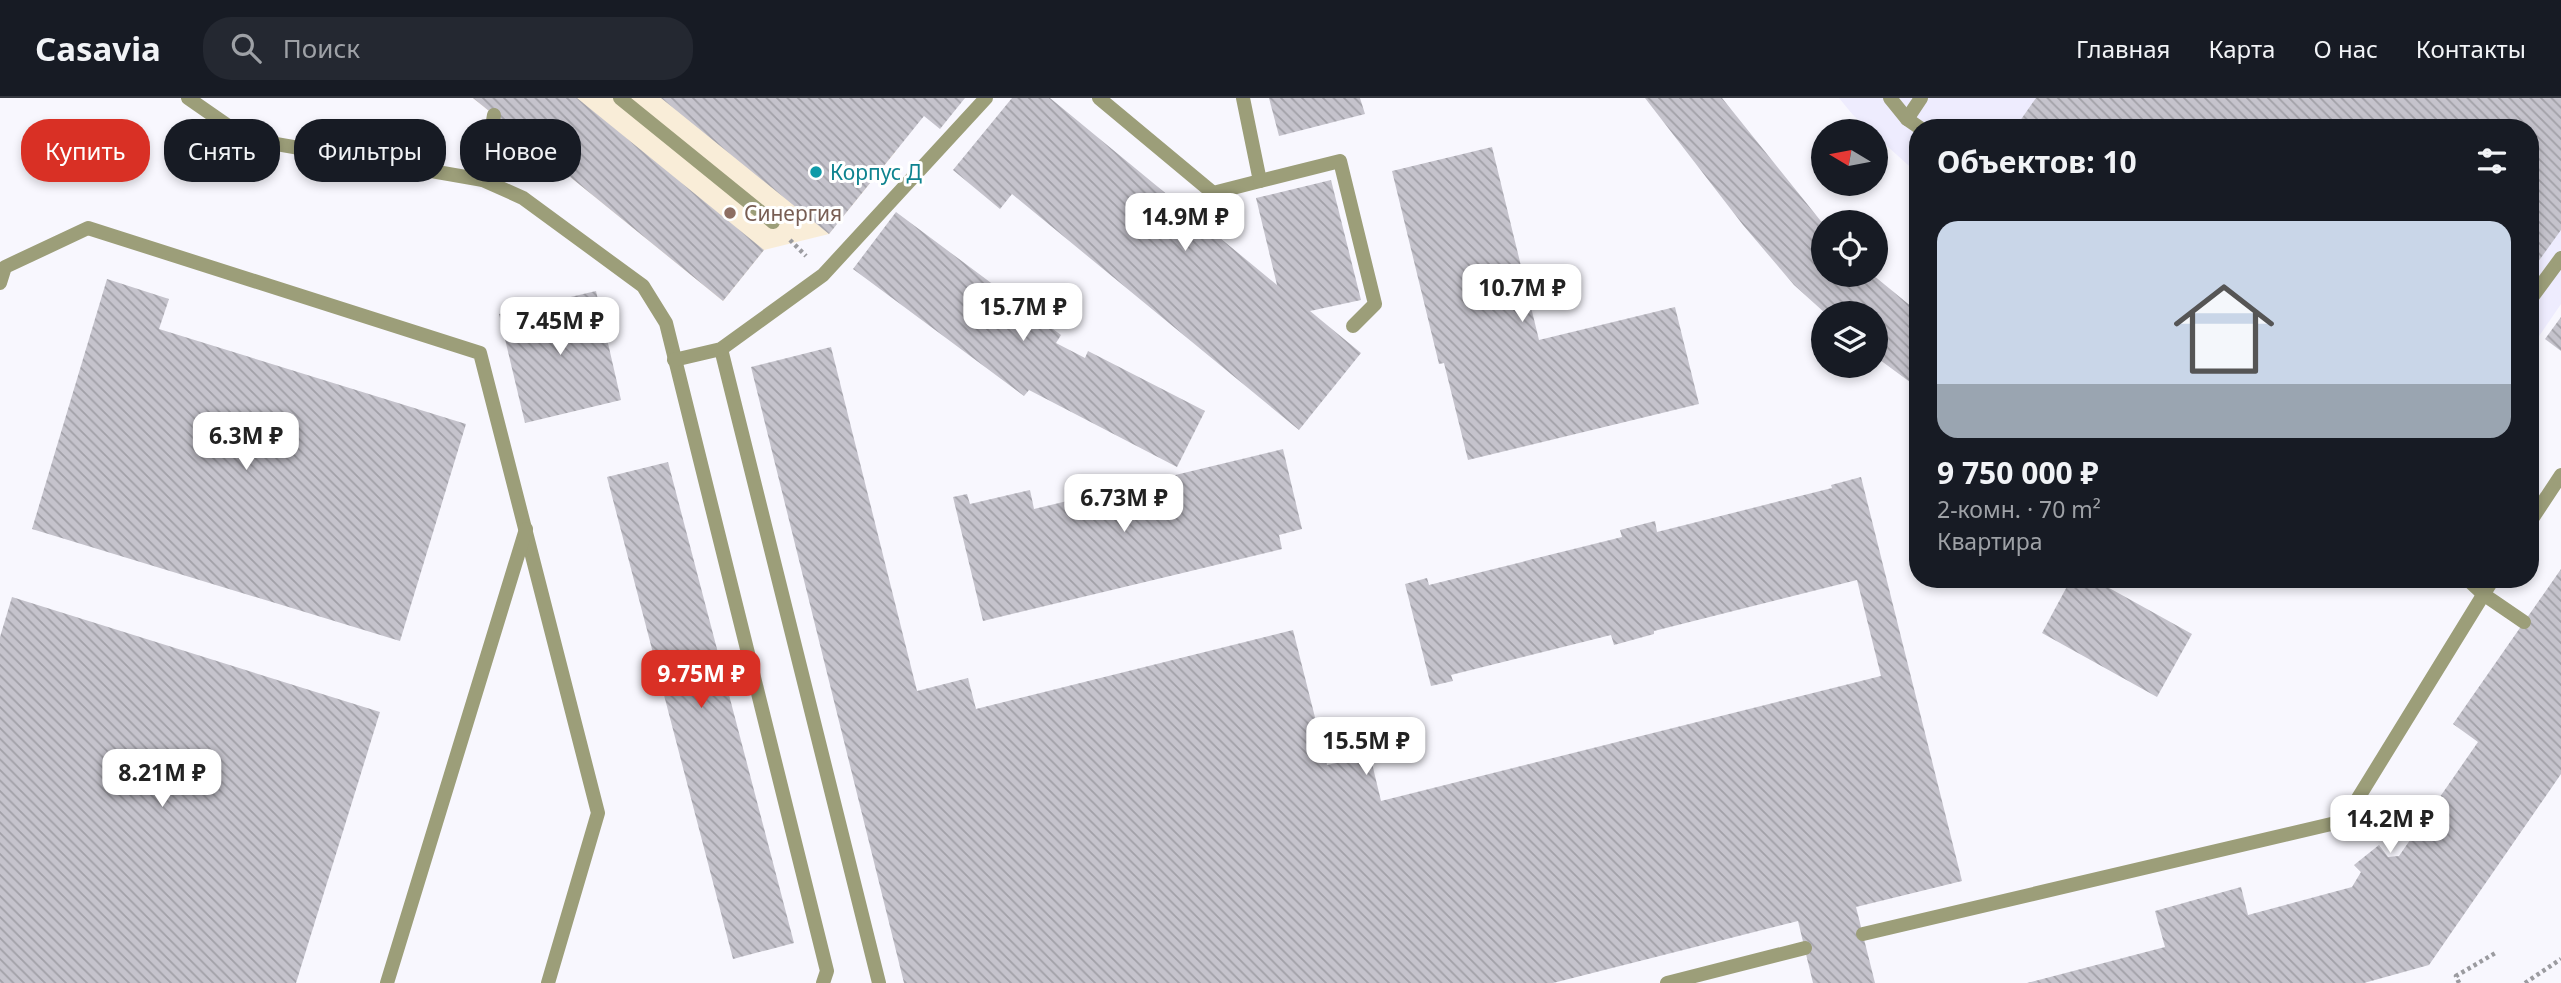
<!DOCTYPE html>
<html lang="ru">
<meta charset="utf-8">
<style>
:root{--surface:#171b24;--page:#242831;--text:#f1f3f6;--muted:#9ea1a6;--line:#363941;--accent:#d93025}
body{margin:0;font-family:"Noto Sans",sans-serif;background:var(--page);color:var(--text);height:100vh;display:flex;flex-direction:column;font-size:26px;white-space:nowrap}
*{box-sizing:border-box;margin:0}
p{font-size:23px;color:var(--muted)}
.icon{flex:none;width:38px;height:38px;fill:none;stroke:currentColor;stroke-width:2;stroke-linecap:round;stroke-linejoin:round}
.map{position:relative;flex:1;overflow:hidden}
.panel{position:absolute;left:1909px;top:21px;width:630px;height:469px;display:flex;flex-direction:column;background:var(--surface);border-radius:28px;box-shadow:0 4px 10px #0003}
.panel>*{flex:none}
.hud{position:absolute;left:21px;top:21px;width:665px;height:63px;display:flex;gap:14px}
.needle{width:46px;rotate:280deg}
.fabs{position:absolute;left:1811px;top:21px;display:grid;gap:14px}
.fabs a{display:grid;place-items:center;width:77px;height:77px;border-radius:50%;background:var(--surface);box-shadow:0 4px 10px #0003;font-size:35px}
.price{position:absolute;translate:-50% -60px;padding:0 16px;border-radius:14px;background:#fff;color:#222;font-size:23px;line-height:46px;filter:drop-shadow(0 2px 4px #0008)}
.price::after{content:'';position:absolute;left:50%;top:42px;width:21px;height:16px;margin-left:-10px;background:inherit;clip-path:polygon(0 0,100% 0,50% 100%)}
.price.selected{background:var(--accent);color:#fff}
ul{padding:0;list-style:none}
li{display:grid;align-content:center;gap:14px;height:371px;padding:0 28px}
li span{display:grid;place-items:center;height:217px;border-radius:21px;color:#555}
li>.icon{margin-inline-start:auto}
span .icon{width:126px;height:126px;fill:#fffc;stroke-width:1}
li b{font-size:30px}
h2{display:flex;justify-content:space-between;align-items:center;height:84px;padding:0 28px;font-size:30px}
.chip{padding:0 24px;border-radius:28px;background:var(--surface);box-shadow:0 4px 10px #0003;font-size:24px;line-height:63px}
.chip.selected{background:var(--accent);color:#fff}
header{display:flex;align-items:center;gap:42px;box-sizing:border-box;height:98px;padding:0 35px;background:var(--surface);border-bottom:2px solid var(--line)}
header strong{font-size:33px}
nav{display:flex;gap:38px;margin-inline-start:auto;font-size:24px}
.search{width:490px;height:63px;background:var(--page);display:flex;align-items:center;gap:18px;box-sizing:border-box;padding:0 24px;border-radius:28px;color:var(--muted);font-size:26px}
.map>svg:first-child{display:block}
</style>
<header>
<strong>Casavia</strong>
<div class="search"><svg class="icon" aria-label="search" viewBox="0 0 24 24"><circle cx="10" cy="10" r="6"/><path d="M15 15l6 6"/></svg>Поиск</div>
<nav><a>Главная</a><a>Карта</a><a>О нас</a><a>Контакты</a></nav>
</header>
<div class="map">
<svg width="2561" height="885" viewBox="0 0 2561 885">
<defs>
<pattern id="building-back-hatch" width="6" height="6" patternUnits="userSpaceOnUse" patternTransform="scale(1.75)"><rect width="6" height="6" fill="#c5c3cc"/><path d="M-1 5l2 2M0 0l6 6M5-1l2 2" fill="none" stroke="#a1a0a7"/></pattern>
</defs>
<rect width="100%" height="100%" fill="#f8f7fe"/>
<polygon fill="#eeecfe" points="1839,0 2561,0 2561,206 2531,250 2530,30 1918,30 1918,76 1876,38 1876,33 1871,33 1853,17"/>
<polygon fill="#f9edd8" points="473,0 830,0 896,53 829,136 764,152 723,203"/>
<g fill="url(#building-back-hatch)">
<polygon points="473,0 577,0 764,152 723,203"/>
<polygon points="661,0 965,0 940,31 924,18 829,136"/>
<polygon points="1012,0 1050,0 1277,187 1256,100 1331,82 1361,202 1310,213 1361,255 1299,332 1012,96 1000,111 953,72"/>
<polygon points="1269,0 1360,0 1365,16 1279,38"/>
<polygon points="1645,0 1722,0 1824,127 1824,177 1873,177 1918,214 1918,290 1876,259 1876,215 1825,215 1794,187 1743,127"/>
<polygon points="2036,0 2561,0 2561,132 2530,175 2530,30 2015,30"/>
<polygon points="1492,49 1539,242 1675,209 1699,306 1468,362 1444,265 1439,266 1392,73"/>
<polygon points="896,114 1061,237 1056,245 1085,260 1088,253 1205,313 1177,369 1029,292 1024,298 853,171"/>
<polygon points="107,181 169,201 159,231 466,326 400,543 32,431"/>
<polygon points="596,193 621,302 525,325 499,216"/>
<polygon points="2561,219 2561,253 2545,241"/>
<polygon points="831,249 917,593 968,580 976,611 1293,532 1327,667 1370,657 1381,703 1881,578 1857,482 1654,533 1654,536 1614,547 1611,537 1451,577 1453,583 1431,588 1405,486 1427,480 1429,487 1622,439 1620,432 1655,423 1657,434 1832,390 1831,387 1861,379 1962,783 1856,809 1875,885 1813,885 1798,823 1553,885 904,885 751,269"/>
<polygon points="1283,351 1302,431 1279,437 1282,451 983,523 953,399 967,396 970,406 1030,392 1034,411"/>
<polygon points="668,364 794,845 733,861 607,379"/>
<polygon points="2561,471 2561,676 2429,867 2364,885 2027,885 2165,849 2155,813 2241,789 2248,817 2352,789 2361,774 2354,767 2379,747 2388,759 2399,758 2478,644 2453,626"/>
<polygon points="2071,481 2093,481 2192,536 2157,599 2042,535"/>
<polygon points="2252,481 2272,481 2267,490"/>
<polygon points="12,499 380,614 296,885 0,885 0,539"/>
</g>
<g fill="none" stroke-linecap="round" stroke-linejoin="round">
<g stroke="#9b9ba0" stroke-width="4.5" stroke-dasharray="3.5 3.5" stroke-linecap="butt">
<polyline points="790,142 806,158"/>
<polyline points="2459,885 2456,878 2497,854"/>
<polyline points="2525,885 2561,861"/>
</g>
<g stroke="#9c9e79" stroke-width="14">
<polyline points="188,0 247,41 483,82 523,100 643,188 666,225 827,873 823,885"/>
<polyline points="620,0 773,124"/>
<polyline points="1099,0 1213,95 1260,83 1243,0"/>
<polyline points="1890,0 1907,21 1920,30"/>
<polyline points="1907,21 1921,0"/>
<polyline points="483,82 494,17"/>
<polyline points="1260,83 1340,63 1375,206 1353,228"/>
<polyline points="0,185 5,169 88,130 480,255 598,715 548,885"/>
<polyline points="2530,202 2561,160"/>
<polyline points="721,251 879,885"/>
<polyline points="674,262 721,251 823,177 986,0"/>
<polyline points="2530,424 2561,377"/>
<polyline points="2467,481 2483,496 2524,524"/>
<polyline points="1863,836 2344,723 2493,481"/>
<polyline points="387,885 526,431"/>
<polyline points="1667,885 1805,850"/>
</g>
</g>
<circle fill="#0f9aa8" stroke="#fff" stroke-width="2.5" cx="816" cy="74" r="7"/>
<circle fill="#8d6e63" stroke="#fff" stroke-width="2.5" cx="730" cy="115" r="7"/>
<g text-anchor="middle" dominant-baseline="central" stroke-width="6" stroke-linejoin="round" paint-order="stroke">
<g font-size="21" fill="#0d838f" stroke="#fff" text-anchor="start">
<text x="830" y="74">Корпус Д</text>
</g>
<g font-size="21" fill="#785e54" stroke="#fff" text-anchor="start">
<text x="744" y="115">Синергия</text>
</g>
</g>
</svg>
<div class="fabs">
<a><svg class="needle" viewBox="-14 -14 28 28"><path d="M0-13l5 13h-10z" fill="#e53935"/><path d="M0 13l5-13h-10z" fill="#9ea1a6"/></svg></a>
<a><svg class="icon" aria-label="locate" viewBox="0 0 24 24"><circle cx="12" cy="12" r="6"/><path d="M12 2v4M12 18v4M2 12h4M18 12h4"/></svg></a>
<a><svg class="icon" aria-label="layers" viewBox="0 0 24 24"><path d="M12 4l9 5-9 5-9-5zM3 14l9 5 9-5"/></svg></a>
</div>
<b class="price" style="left:1185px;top:155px">14.9M ₽</b>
<b class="price" style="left:1522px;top:226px">10.7M ₽</b>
<b class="price" style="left:1023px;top:245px">15.7M ₽</b>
<b class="price" style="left:560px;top:259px">7.45M ₽</b>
<b class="price" style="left:246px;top:374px">6.3M ₽</b>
<b class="price" style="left:1124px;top:436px">6.73M ₽</b>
<b class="price selected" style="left:701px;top:612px">9.75M ₽</b>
<b class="price" style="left:1366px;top:679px">15.5M ₽</b>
<b class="price" style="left:162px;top:711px">8.21M ₽</b>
<b class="price" style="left:2390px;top:757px">14.2M ₽</b>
<div class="hud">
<a class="chip selected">Купить</a>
<a class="chip">Снять</a>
<a class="chip">Фильтры</a>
<a class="chip">Новое</a>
</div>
<section class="panel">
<h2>Объектов: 10<svg class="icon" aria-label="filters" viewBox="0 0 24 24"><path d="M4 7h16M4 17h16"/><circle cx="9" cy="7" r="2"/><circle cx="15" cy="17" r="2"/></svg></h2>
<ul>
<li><span style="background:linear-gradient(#c9d6e8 75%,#9aa5b1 0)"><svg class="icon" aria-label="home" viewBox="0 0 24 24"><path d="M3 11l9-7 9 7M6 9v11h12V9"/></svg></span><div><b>9 750 000 ₽</b><p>2-комн. · 70 m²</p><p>Квартира</p></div></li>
</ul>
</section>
</div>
